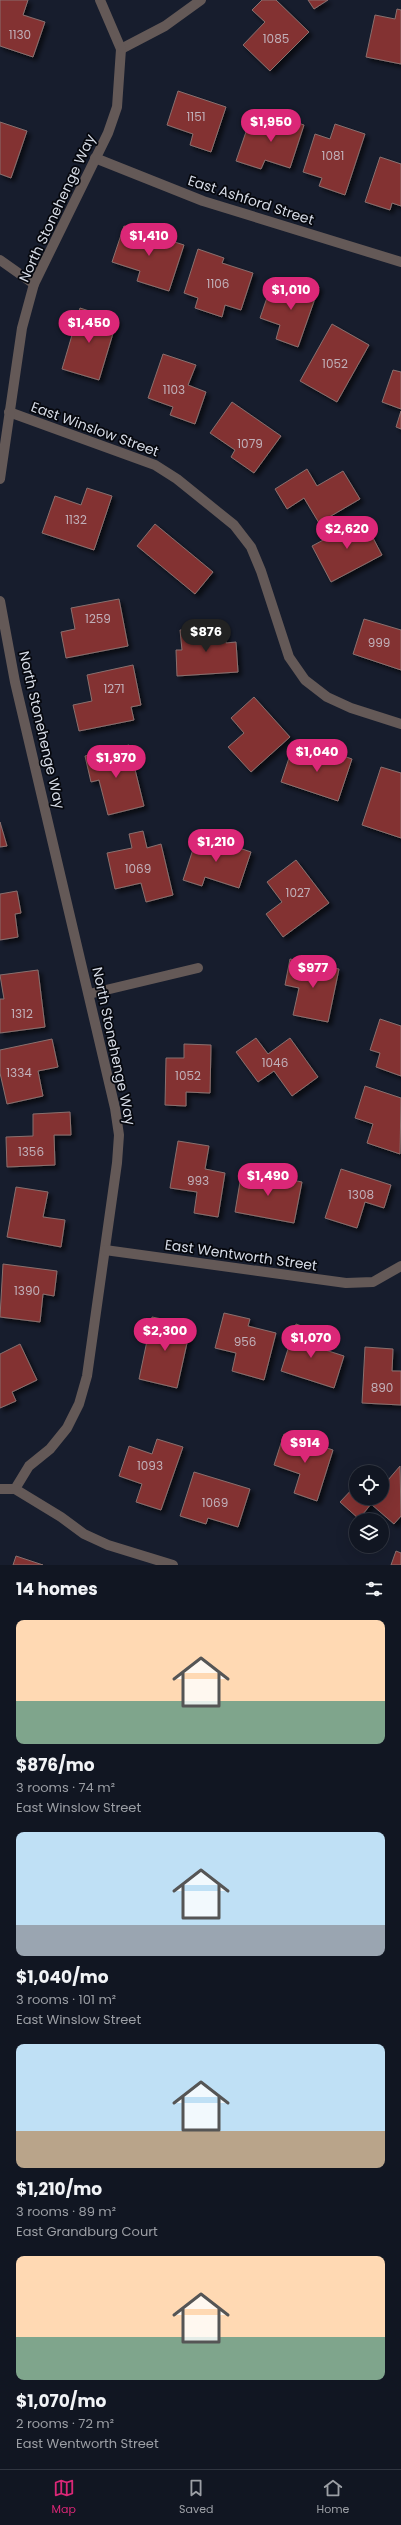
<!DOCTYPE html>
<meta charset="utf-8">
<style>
:root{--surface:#111622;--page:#1a1f2a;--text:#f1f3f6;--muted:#9c9fa5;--line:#303540;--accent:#db2777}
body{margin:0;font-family:Poppins,sans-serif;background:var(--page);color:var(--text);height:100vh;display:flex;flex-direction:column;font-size:15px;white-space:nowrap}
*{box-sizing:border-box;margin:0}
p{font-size:13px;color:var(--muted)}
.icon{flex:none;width:22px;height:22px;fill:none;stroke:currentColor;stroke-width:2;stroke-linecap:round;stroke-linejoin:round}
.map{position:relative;height:1565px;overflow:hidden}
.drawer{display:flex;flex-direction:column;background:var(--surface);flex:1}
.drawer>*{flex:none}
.controls{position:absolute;left:349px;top:1465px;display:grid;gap:8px}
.controls a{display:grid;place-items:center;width:40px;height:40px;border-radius:50%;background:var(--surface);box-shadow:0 4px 16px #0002,0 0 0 1px var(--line);font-size:20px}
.price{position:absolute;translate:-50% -34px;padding:0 9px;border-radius:14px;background:var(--accent);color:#fff;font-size:13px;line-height:26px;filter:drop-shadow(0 1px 2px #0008)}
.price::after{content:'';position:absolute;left:50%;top:24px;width:12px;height:9px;margin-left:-6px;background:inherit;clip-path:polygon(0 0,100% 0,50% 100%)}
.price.current{background:#222;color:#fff}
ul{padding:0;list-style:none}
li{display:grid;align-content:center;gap:8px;height:212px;padding:0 16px}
li span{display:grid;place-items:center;height:124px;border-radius:8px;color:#555}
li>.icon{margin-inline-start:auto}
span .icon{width:72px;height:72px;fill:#fffc;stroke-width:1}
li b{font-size:17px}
h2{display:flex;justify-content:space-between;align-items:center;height:48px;padding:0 16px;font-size:17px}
.dock{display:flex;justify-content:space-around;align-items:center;height:56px;border-top:1px solid var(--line);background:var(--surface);font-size:11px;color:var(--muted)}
.dock a{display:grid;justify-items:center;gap:2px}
.dock .current{color:var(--accent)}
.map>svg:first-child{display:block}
</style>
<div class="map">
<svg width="401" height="1565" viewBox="0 0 401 1565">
<defs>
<filter id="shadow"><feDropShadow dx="3.5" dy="3.5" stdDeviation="2" flood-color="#0009"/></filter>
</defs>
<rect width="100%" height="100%" fill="#171d2d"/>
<g fill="#833132" stroke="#89706e" filter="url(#shadow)">
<polygon points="0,0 28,0 23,15 45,22 33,57 0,46"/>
<polygon points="262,0 276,0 309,32 270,71 243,45 265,22 252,10"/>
<polygon points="308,0 328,0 314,9"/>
<polygon points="397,9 401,10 401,64 366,57 375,15 395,19"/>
<polygon points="178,91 226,107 211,152 190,145 193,134 167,125"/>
<polygon points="272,114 304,125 290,168 265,160 261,169 236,161 248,126 266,132"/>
<polygon points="0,122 27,131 11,178 0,174"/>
<polygon points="335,124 365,134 345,195 319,186 322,178 303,172 315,134 330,139"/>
<polygon points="380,157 401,164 401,206 392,203 390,210 365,202"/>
<polygon points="124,226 184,245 169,291 137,281 140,271 112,262"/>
<polygon points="198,249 224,258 222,263 253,273 241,310 225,305 222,317 195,308 198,298 184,293"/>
<polygon points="295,278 319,287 298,347 276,339 280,325 260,318 270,289 289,295"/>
<polygon points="80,308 117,320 99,380 62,369"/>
<polygon points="332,324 369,345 337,402 300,381"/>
<polygon points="163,354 196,365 188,385 206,392 195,424 170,415 173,407 148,398"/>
<polygon points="393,370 401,372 401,409 382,402"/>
<polygon points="232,402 281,436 254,473 231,457 235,450 210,433"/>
<polygon points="401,411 401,429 396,427"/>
<polygon points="307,469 317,486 343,471 360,499 319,523 304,498 287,509 275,489"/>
<polygon points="87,488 112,496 94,550 42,533 55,496 81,505"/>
<polygon points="363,519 382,555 331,582 312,546"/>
<polygon points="155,524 213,572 195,594 137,546"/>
<polygon points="119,599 128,646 66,658 61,632 75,629 71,608"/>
<polygon points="364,619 401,630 401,670 353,654"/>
<polygon points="225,627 226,643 236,642 238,672 177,676 176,650 182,650 180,630"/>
<polygon points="133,665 141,705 131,707 134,720 79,731 73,705 92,701 87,675"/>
<polygon points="254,697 290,737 251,772 228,747 244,733 231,718"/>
<polygon points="129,745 144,806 108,815 99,780 91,782 85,756"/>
<polygon points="292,749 325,760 329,751 352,759 338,801 281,782"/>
<polygon points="381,767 401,773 401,838 362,825"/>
<polygon points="0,822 7,846 0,847"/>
<polygon points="143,831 147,848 161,844 173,895 146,902 141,883 115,889 107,853 132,848 129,834"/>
<polygon points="198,834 251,852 239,888 205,877 202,886 183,880"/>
<polygon points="296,860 329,903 283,937 266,914 282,902 267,882"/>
<polygon points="17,891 21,913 15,914 18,937 0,940 0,894"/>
<polygon points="290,959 339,969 328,1022 293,1015 299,988 285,985"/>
<polygon points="38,970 45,1027 0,1033 0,999 4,999 0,975"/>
<polygon points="380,1019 401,1026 401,1076 376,1067 380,1053 370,1050"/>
<polygon points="256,1038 268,1054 290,1038 318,1077 292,1096 274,1071 258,1082 236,1052"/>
<polygon points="52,1039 58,1067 38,1071 43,1096 7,1104 0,1073 0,1050"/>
<polygon points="184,1044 211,1045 210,1093 186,1092 186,1106 165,1105 166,1058 184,1058"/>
<polygon points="365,1086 401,1098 400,1154 367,1143 373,1124 355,1118"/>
<polygon points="70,1112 71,1135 54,1135 55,1165 7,1167 6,1137 33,1136 33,1114"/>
<polygon points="178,1141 209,1146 205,1169 225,1173 218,1217 194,1213 197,1192 170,1188"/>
<polygon points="341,1169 391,1185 384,1208 365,1202 357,1228 325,1218"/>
<polygon points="242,1170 302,1182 294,1223 235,1212"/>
<polygon points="16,1187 48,1192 43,1217 65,1220 61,1247 7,1237"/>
<polygon points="3,1264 57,1271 54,1296 43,1294 40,1322 0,1317"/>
<polygon points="224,1313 250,1319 248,1326 276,1333 264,1380 232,1371 236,1353 215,1348"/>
<polygon points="152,1317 191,1325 177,1388 139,1379"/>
<polygon points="296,1324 321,1333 316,1347 344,1356 334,1388 281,1371"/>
<polygon points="20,1344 37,1380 12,1392 16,1401 0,1408 0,1354"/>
<polygon points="365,1347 393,1349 392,1371 401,1371 401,1405 362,1403"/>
<polygon points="284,1434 333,1450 317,1501 294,1493 300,1474 274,1465"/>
<polygon points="157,1439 183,1447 161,1510 136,1502 142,1484 119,1476 129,1446 152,1454"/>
<polygon points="400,1466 401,1516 394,1524 371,1504 359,1519 340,1502 356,1485 356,1498 382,1498 382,1487"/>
<polygon points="194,1472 250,1489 238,1527 208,1518 206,1524 180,1516"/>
<polygon points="396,1551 401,1553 401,1565 391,1565"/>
<polygon points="16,1556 43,1565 13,1565"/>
</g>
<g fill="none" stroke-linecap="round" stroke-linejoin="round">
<g stroke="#645957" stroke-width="10">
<polyline points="121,49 165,26 201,0"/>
<polyline points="95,158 203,201 401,262"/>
<polyline points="0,260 34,284"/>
<polyline points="9,412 155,465 177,479 234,525 251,547 261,571 289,657 305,680 327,697 351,708 401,724"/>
<polyline points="0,479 22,328 34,284 108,133 117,107 121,49 100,0"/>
<polyline points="0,601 15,682 115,1108 119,1135 117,1163 87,1376 79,1404 67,1428 50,1449 29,1466 15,1489 0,1489"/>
<polyline points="89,994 198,968"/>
<polyline points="105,1250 346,1283 373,1282 401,1266"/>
<polyline points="15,1489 61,1517 84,1534 108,1545 173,1565"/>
</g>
</g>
<g text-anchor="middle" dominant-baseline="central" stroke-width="3.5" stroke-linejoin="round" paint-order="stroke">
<g font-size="12" fill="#c1b0b9">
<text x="20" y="34">1130</text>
<text x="276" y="38">1085</text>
<text x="196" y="116">1151</text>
<text x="333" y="155">1081</text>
<text x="218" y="283">1106</text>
<text x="335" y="363">1052</text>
<text x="174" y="389">1103</text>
<text x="250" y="443">1079</text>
<text x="76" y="519">1132</text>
<text x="98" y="618">1259</text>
<text x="379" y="642">999</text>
<text x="114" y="688">1271</text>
<text x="138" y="868">1069</text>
<text x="298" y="892">1027</text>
<text x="22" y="1013">1312</text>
<text x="275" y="1062">1046</text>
<text x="19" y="1072">1334</text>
<text x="188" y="1075">1052</text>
<text x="31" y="1151">1356</text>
<text x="198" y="1180">993</text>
<text x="361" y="1194">1308</text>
<text x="27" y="1290">1390</text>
<text x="245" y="1341">956</text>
<text x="382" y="1387">890</text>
<text x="150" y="1465">1093</text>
<text x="215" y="1502">1069</text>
</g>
<g font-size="14" fill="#d6dbe6" stroke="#06080e">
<text transform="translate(251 200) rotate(18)">East Ashford Street</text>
<text transform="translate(57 208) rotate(-65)">North Stonehenge Way</text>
<text transform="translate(95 429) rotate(20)">East Winslow Street</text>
<text transform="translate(42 730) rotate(77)">North Stonehenge Way</text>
<text transform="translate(114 1046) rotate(78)">North Stonehenge Way</text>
<text transform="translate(241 1255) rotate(8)">East Wentworth Street</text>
</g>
</g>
</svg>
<div class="controls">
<a><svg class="icon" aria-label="locate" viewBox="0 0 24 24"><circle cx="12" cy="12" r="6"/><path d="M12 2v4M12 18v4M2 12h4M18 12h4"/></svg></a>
<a><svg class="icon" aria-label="layers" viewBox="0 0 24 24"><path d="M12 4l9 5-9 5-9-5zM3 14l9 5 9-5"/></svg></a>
</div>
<b class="price" style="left:271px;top:143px">$1,950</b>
<b class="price" style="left:149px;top:257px">$1,410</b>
<b class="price" style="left:291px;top:311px">$1,010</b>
<b class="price" style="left:89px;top:344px">$1,450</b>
<b class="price" style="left:347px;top:550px">$2,620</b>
<b class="price current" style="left:206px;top:653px">$876</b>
<b class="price" style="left:317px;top:773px">$1,040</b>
<b class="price" style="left:116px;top:779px">$1,970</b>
<b class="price" style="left:216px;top:863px">$1,210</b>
<b class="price" style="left:313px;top:989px">$977</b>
<b class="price" style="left:268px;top:1197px">$1,490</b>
<b class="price" style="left:165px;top:1352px">$2,300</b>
<b class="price" style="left:311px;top:1359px">$1,070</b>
<b class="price" style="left:305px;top:1464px">$914</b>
</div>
<section class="drawer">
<h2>14 homes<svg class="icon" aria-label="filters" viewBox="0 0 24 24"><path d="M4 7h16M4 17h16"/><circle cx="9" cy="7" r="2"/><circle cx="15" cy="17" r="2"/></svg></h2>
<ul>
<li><span style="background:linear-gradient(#ffd9b3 65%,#7fa58c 0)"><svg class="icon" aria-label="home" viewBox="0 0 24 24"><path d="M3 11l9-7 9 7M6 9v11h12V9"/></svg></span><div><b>$876/mo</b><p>3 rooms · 74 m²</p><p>East Winslow Street</p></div></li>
<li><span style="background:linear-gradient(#bfe0f5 75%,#9aa5b1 0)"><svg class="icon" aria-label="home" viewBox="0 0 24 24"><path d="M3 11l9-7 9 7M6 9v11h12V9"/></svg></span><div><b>$1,040/mo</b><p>3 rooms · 101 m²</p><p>East Winslow Street</p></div></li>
<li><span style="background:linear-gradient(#bfe0f5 70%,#b9a48a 0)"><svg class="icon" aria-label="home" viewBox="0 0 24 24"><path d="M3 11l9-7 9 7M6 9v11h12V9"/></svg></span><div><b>$1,210/mo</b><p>3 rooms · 89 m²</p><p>East Grandburg Court</p></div></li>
<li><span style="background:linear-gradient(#ffd9b3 65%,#7fa58c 0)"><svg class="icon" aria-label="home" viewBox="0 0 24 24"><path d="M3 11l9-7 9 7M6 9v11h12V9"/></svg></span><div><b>$1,070/mo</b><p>2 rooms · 72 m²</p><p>East Wentworth Street</p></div></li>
</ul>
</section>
<nav class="dock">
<a class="current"><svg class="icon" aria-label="map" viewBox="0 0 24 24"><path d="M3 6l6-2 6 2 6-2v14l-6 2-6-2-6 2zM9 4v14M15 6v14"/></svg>Map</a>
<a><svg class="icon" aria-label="saved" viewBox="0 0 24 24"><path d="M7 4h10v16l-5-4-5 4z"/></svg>Saved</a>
<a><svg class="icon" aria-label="home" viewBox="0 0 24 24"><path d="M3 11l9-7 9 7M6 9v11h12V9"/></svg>Home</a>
</nav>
